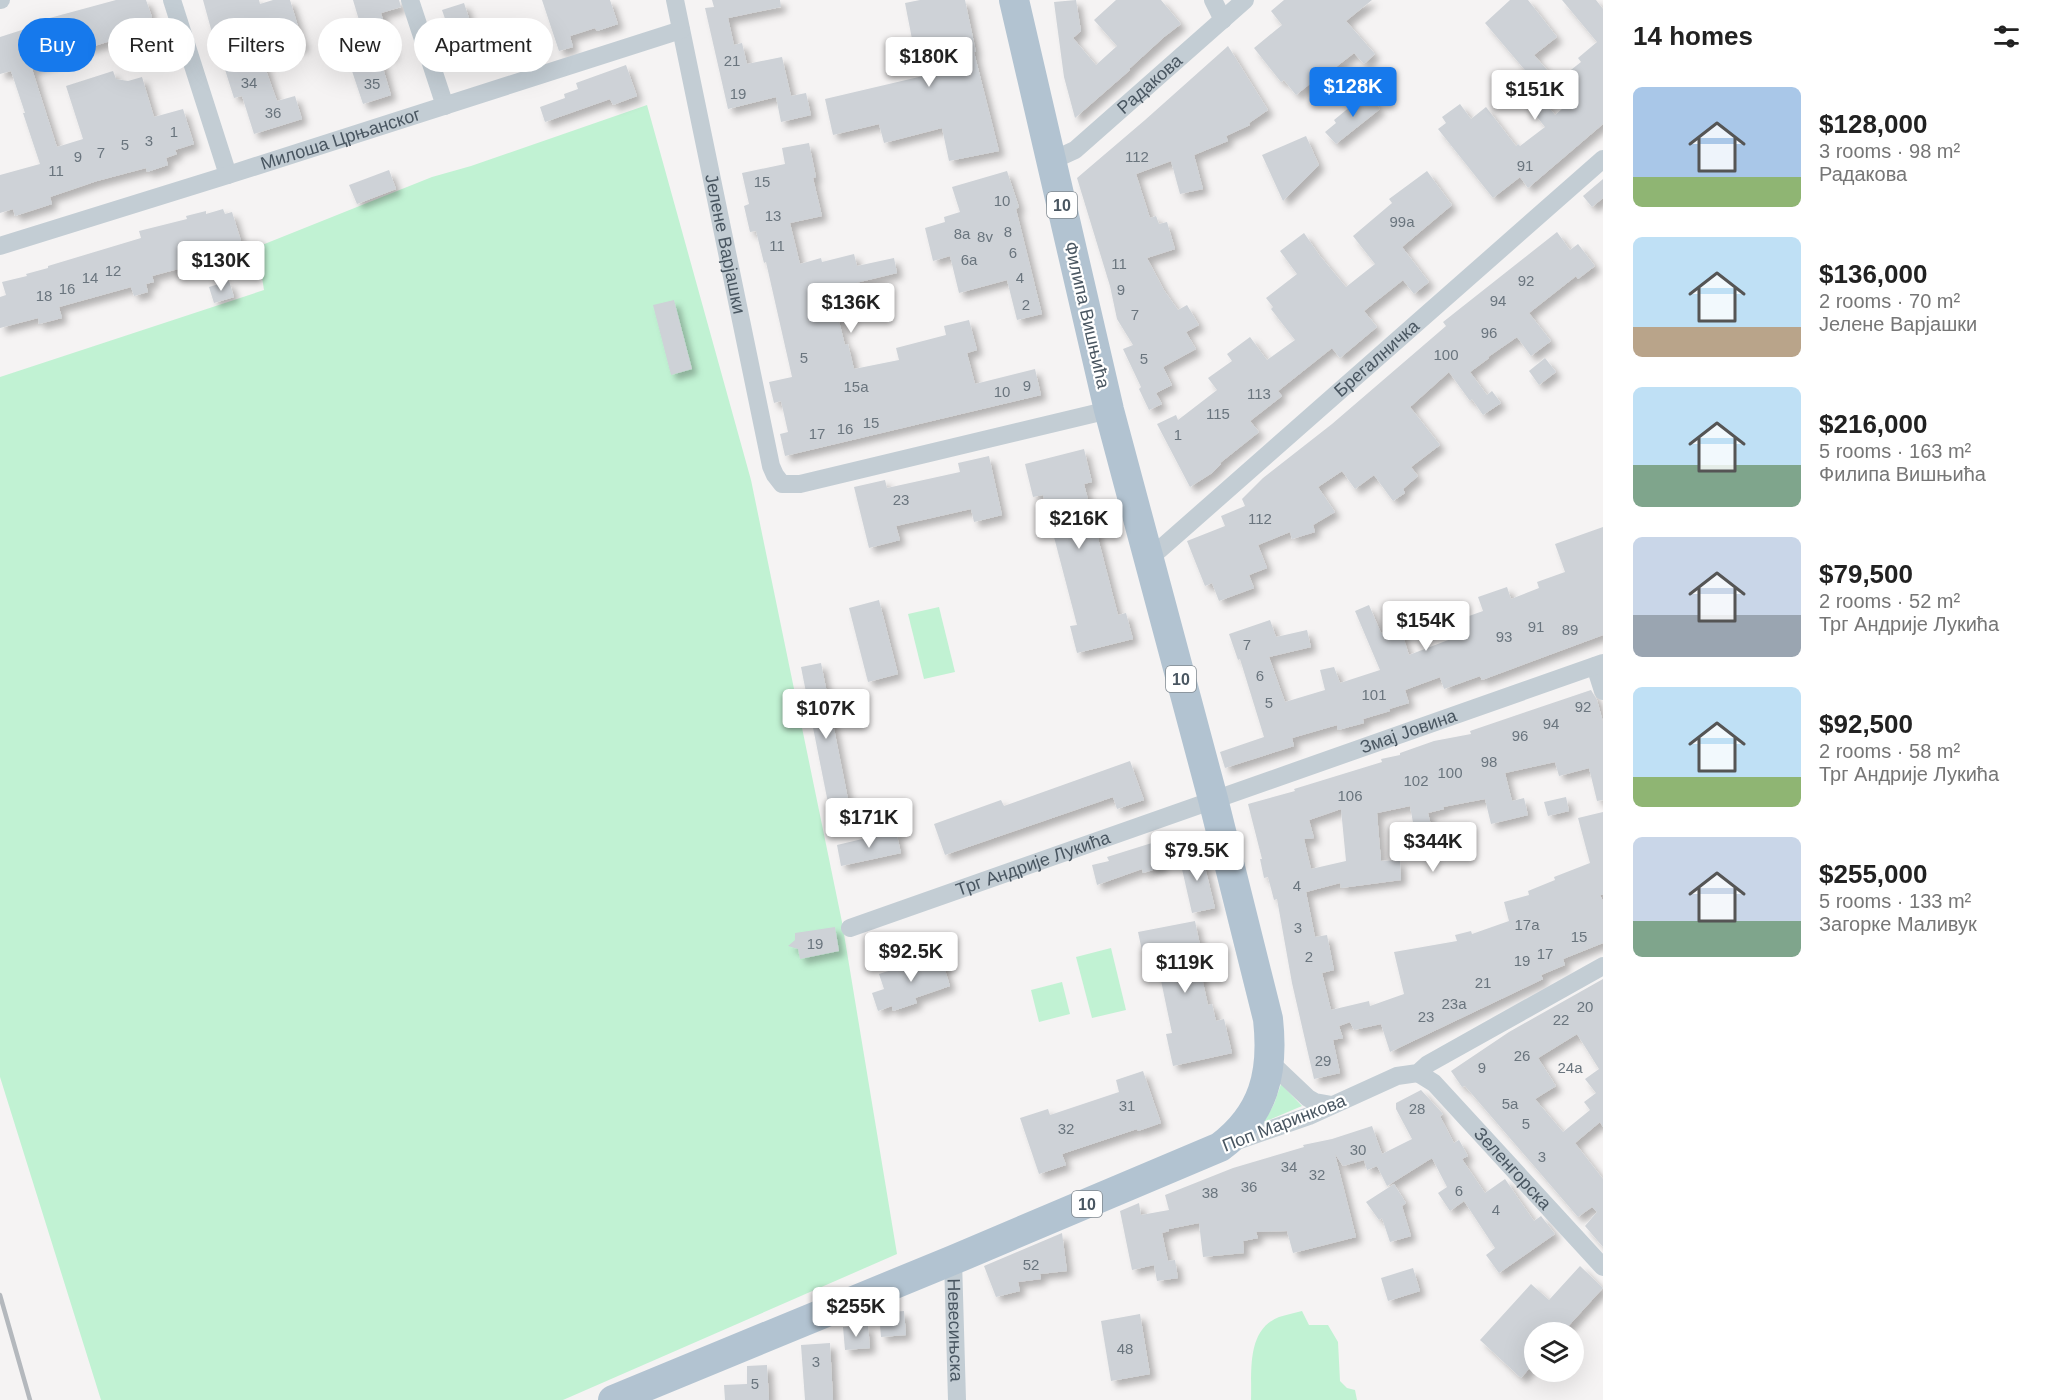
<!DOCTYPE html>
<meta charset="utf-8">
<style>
:root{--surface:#fff;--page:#f2f2f2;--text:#222;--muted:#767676;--accent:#1679ec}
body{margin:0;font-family:Arial,sans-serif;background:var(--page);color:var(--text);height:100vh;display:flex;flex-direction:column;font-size:22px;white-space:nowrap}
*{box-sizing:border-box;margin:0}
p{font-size:20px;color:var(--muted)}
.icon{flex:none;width:33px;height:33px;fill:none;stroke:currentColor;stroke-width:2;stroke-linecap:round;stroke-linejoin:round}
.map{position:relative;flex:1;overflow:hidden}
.side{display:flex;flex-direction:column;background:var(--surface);width:450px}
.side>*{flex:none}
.guide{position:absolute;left:18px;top:18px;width:570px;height:54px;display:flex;gap:12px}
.tools{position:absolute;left:1524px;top:1322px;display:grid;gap:12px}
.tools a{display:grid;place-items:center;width:60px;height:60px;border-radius:50%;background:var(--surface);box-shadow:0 6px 24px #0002;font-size:30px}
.price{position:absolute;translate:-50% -51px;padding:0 14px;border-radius:6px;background:#fff;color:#222;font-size:20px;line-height:39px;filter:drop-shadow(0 2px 3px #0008)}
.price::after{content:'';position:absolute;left:50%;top:36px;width:18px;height:14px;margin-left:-9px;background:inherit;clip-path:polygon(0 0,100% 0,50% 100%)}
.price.active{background:var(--accent);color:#fff}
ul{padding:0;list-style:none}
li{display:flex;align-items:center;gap:18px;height:150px;padding:0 30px}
li span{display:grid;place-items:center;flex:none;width:168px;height:120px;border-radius:9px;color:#555}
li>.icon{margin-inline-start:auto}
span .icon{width:72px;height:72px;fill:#fffc;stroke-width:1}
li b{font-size:26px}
h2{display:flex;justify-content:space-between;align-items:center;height:72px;padding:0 30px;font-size:26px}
.pill{padding:0 21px;border-radius:27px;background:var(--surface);box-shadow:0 6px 24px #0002;font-size:21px;line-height:54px}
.pill.active{background:var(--accent);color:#fff}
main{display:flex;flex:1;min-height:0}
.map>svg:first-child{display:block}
</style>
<main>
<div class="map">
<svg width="1603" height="1400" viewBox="0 0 1603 1400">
<defs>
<filter id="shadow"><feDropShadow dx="5.5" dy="5.5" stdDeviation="3" flood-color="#0004"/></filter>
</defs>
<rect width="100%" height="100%" fill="#f5f3f3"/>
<g fill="#c1f2d3">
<polygon points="647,105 751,480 842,922 897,1254 563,1400 101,1400 0,1077 0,377 264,290 257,247 432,177 471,166"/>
<polygon points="939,607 955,672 924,679 908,614"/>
<polygon points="1111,948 1126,1010 1092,1018 1076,957"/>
<polygon points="1062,982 1070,1014 1039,1022 1031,990"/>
<polygon points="1281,1084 1302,1106 1264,1122 1274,1104"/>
<path d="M 1302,1311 L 1309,1325 L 1328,1325 L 1338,1342 L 1340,1381 L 1347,1388 L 1355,1390 L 1357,1400 L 1251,1400 C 1252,1372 1246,1330 1279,1317 C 1286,1315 1294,1313 1302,1311 Z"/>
</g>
<g fill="#ced2d7" fill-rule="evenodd" filter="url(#shadow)">
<polygon points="116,0 146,0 152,17 124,25 127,36 58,57 59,61 32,69 57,147 83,139 66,86 113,71 116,79 128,81 142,77 154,117 183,109 194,144 175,150 177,154 166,158 168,165 147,172 146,168 97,181 50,197 52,204 15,216 13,209 0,213 0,175 40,164 23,113 25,113 11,71 0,74 0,37 47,22 46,19"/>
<polygon points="203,0 259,0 260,4 273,0 290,0 304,46 262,59 277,101 295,96 302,119 254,134 242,96 234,98 221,57 219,58"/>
<polygon points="353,0 399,0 401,7 381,13 393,54 380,58 391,95 363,104 352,71 363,68 352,33 362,30"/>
<polygon points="542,0 610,0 618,24 597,31 595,28 570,36 573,47 559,51"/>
<polygon points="712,0 780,0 781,7 728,18 734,45 742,43 747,64 782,57 791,96 806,93 811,115 781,122 776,97 728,109 705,8 714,7"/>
<polygon points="920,0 965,0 976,52 974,52 999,151 949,161 942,128 884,143 879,124 833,135 825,99 923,76 916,38 912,39 905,3"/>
<polygon points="1076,0 1081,31 1073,38 1096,65 1117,46 1094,20 1116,0 1161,0 1181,24 1164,37 1129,69 1130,70 1075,118 1064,77 1054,2"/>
<polygon points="1284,0 1372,0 1346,21 1375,54 1364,64 1354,53 1323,77 1321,75 1296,95 1284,80 1281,82 1254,48 1282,25 1271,11"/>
<polygon points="1510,0 1528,0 1557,37 1534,55 1548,71 1535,82 1485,23"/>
<polygon points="1562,0 1596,0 1603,9 1603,124 1528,188 1520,177 1493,198 1438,129 1446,123 1442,117 1460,104 1471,119 1486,107 1516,146 1518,144 1520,146 1545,127 1518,93 1530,84 1555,115 1577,96 1562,77 1581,62 1578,58 1597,42"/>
<polygon points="464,3 473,30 480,28 487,50 459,59 442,10"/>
<polygon points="1228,46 1268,110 1249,123 1250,125 1226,136 1228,141 1194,155 1203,189 1180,194 1171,161 1136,174 1150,218 1156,216 1159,224 1167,222 1175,249 1147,258 1164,290 1178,310 1187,305 1199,325 1186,332 1196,349 1163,367 1172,385 1156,393 1162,404 1149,410 1139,389 1141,387 1123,349 1133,345 1117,319 1110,286 1077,178 1145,120"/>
<polygon points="626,65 637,96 613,105 610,99 545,122 540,107 565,98 564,94 578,89 576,83"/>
<polygon points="1367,93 1380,109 1336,144 1325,132 1336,123 1334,120"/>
<polygon points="1306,136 1319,165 1283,201 1262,155"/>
<polygon points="809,143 816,177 813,178 822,216 790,223 800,264 821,258 822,262 854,254 857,266 894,258 897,273 831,289 845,345 848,344 854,369 899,360 896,348 946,335 944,326 969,320 977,350 967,353 975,384 1035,369 1041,395 785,456 780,434 788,432 781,401 774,403 769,382 792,377 766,262 764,263 756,231 750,232 744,206 749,204 742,173 785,164 782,148"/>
<polygon points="389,170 396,189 357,204 349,185"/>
<polygon points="1007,171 1019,207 1016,209 1042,314 1017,320 1007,280 959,293 950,256 933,261 925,228 945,222 944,217 960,212 952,187"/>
<polygon points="1427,171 1452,205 1402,247 1429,282 1414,294 1403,280 1364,311 1377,327 1340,358 1332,348 1278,391 1282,396 1250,421 1259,432 1220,463 1221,464 1212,473 1190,487 1157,424 1176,415 1178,420 1217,390 1208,378 1232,361 1227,354 1250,337 1267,360 1295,340 1271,309 1273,307 1266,298 1297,274 1280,251 1304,233 1320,256 1346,287 1375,264 1353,236 1392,203 1389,199"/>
<polygon points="1603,179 1603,198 1592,207 1583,196"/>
<polygon points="223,209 225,214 232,212 242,244 210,254 212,260 152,276 154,282 146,284 148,292 134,296 131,287 59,307 62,318 39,324 38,318 0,328 0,297 6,295 2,282 27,276 26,274 48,268 48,266 141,238 139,231 187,219 186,216 206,211 206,214"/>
<polygon points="1557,232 1570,250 1578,244 1595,266 1578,279 1576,276 1529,313 1551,341 1531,356 1517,337 1488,357 1489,358 1470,372 1487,395 1492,391 1501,403 1483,415 1472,399 1470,401 1449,372 1410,407 1440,445 1411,467 1418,476 1403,489 1405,493 1393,501 1374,475 1355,489 1342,471 1318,487 1335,512 1313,525 1315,532 1292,539 1290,532 1258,545 1267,568 1249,575 1254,588 1219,601 1212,583 1205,586 1187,541 1225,526 1221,516 1245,506 1242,499 1263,478 1332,424 1446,326 1443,322"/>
<polygon points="229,281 234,297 214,303 209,287"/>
<polygon points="674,300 692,369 671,375 653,305"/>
<polygon points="1545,358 1556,372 1539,385 1529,371"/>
<polygon points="1084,449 1092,482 1084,484 1118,615 1126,613 1133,639 1077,653 1070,626 1077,625 1043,495 1033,497 1025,464"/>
<polygon points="989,456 1002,515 974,522 971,509 896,526 900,540 869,548 854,487 885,480 887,488 960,472 958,463"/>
<polygon points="1603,527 1603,635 1482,680 1480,676 1444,689 1440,677 1405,690 1409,703 1389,709 1390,711 1363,719 1364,723 1338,730 1337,725 1292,738 1294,746 1225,768 1220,752 1264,737 1240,659 1238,660 1229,634 1270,620 1276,637 1307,630 1311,647 1269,657 1285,702 1325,690 1320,670 1334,667 1340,683 1380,670 1355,611 1369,605 1381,633 1400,627 1409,655 1464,634 1458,620 1483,611 1478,597 1507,587 1511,599 1539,588 1537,582 1565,572 1555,544"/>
<polygon points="879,600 898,674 868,682 849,608"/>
<polygon points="821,663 851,814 831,818 801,667"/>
<path d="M 1591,690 L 1597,700 L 1603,722 L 1603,800 L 1597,801 L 1589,768 L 1559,776 L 1555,762 L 1505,773 L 1512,801 L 1524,798 L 1528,815 L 1491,824 L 1485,799 L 1443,807 L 1444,809 L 1428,813 L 1431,825 L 1414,828 L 1410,806 L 1377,813 L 1381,861 L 1400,860 L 1401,880 L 1341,888 L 1340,883 L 1306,892 L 1315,937 L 1327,935 L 1334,970 L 1322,973 L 1331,1010 L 1369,1001 L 1370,1006 L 1404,994 L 1394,952 L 1457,941 L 1455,935 L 1471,931 L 1472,934 L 1509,921 L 1504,902 L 1529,895 L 1528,891 L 1555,880 L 1554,877 L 1590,863 L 1578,818 L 1603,812 L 1603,895 L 1600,895 L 1603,901 L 1603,943 L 1563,959 L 1565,965 L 1541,975 L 1543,979 L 1390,1052 L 1381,1024 L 1354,1030 L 1350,1022 L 1339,1026 L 1343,1038 L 1333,1040 L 1340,1073 L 1314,1079 L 1292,983 L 1277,899 L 1274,900 L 1268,877 L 1264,878 L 1260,859 L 1262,859 L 1248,804 L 1295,791 L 1294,789 L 1382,762 L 1381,759 L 1400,755 L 1400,753 L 1434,741 L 1471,734 L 1470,731 ZM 1341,809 L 1346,861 L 1311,869 L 1304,839 L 1314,838 L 1309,820 Z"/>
<polygon points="1130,761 1144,800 1117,809 1113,797 945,855 934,824 1001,800 1004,806"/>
<polygon points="1566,797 1569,811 1548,816 1544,802"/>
<polygon points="896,831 901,853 841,866 837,845"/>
<polygon points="1155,842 1163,867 1143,873 1142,869 1097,885 1092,865 1109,861 1107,857"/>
<polygon points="1201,851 1215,908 1192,913 1179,856"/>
<polygon points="1195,921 1200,945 1195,946 1208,1005 1212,1004 1216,1021 1224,1019 1232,1053 1173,1066 1166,1034 1172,1033 1160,976 1157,977 1153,958 1144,960 1138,932"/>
<polygon points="835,927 839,951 800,959 798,949 788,946 795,940 795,933"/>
<polygon points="940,954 950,986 915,998 917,1003 893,1011 892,1006 878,1011 872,993 884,989 879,974"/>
<path d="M 1603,979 L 1603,1127 L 1600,1122 L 1575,1143 L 1603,1179 L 1603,1247 L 1585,1226 L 1597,1212 L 1592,1207 L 1578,1217 L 1465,1086 L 1462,1087 L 1451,1071 L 1509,1032 ZM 1577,1034 L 1599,1069 L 1585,1079 L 1596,1093 L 1584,1102 L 1590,1110 L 1563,1132 L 1535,1099 L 1556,1086 L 1538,1058 Z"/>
<polygon points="1143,1071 1161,1123 1138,1131 1137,1129 1062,1154 1066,1165 1039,1174 1020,1118 1048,1109 1050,1115 1119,1092 1116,1080"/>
<polygon points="1421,1090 1443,1114 1440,1116 1454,1143 1459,1140 1468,1156 1462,1159 1485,1193 1505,1179 1534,1221 1541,1216 1555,1234 1499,1273 1486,1255 1495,1248 1464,1201 1450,1211 1438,1193 1447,1187 1432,1158 1387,1186 1377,1166 1367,1170 1364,1160 1343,1166 1335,1154 1356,1237 1293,1253 1287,1231 1256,1232 1258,1238 1243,1241 1244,1253 1203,1257 1199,1223 1169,1229 1169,1231 1162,1233 1168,1261 1175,1260 1178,1278 1157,1281 1154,1265 1132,1270 1120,1211 1139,1203 1141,1215 1169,1210 1165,1195 1233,1168 1304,1147 1303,1145 1332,1139 1372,1126 1382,1154 1412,1139 1396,1109 1396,1103"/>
<polygon points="1394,1184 1406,1203 1402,1206 1411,1236 1390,1242 1382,1218 1379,1220 1366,1202"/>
<polygon points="1062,1233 1067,1271 1040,1274 1041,1279 1018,1282 1020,1291 996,1297 984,1266"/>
<polygon points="1580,1266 1603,1288 1563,1332 1534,1332 1534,1363 1521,1378 1480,1340 1531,1284 1549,1300"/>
<polygon points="1413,1268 1420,1291 1388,1301 1381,1278"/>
<polygon points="904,1311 906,1335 881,1337 879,1313"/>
<polygon points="1140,1314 1150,1374 1111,1381 1101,1321"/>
<polygon points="868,1325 870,1348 845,1350 843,1327"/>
<polygon points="830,1343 833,1400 805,1400 801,1345"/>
<polygon points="767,1365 769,1400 725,1400 724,1385 747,1384 747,1366"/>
</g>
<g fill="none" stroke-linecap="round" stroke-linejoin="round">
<g stroke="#c3cdd4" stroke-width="18">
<polyline points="0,0 1,0"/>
<polyline points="172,0 228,175"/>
<polyline points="410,0 445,106"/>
<path id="s1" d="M 675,0 L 771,466 L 775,475 L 782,484 L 800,484 L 1109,410"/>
<polyline points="1213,0 1223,20"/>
<path id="s2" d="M 1051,161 L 1075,150 L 1245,0"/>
<path id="s3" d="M 0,246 L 228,175 L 681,30"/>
<path id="s4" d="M 1150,558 L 1603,159"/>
<polyline points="1595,666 1603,691"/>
<path id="s5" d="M 850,928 L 1603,663"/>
<polyline points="1270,1062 1308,1098 1315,1102 1332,1105"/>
<path id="s6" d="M 1418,1073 L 1434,1083 L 1603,1267"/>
<polyline points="1231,1143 1309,1116 1397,1076 1418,1073 1428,1064 1603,966"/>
<path id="s7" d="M 953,1260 L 957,1400"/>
</g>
<path stroke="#b2c3d1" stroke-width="30" d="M 613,1400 L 953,1260 L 1220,1147 C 1264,1114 1274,1073 1268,1019 L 1213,799 L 1109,410 L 1014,0"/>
<polyline stroke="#b4b8bd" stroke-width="4.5" points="0,1295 30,1400"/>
</g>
<g text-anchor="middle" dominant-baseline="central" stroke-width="4.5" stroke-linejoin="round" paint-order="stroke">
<g font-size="15" fill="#6a757e">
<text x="732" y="60">21</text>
<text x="249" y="82">34</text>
<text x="372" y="83">35</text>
<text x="738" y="93">19</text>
<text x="273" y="112">36</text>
<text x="174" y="131">1</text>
<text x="149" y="140">3</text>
<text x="125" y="144">5</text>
<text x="101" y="152">7</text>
<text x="78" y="156">9</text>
<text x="1137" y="156">112</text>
<text x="1525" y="165">91</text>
<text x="56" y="170">11</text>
<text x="762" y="181">15</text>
<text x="1002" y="200">10</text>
<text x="773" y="215">13</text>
<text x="1402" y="221">99a</text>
<text x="1008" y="231">8</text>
<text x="962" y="233">8a</text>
<text x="985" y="236">8v</text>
<text x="777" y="245">11</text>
<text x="1013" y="252">6</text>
<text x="969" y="259">6a</text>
<text x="1119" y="263">11</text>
<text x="113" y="270">12</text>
<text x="90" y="277">14</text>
<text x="1020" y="277">4</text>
<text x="1526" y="280">92</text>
<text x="67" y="288">16</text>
<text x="1121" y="289">9</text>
<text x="44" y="295">18</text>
<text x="1498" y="300">94</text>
<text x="1026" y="304">2</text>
<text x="1135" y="314">7</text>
<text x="1489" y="332">96</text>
<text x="1446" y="354">100</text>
<text x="804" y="357">5</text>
<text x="1144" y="358">5</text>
<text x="1027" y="385">9</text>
<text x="856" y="386">15a</text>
<text x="1002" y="391">10</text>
<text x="1259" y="393">113</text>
<text x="1218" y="413">115</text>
<text x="871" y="422">15</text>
<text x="845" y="428">16</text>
<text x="817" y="433">17</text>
<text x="1178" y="434">1</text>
<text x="901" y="499">23</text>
<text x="1260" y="518">112</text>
<text x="1536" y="626">91</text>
<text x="1570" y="629">89</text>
<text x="1504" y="636">93</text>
<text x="1247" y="644">7</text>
<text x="1260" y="675">6</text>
<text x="1374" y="694">101</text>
<text x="1269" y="702">5</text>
<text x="1583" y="706">92</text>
<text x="1551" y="723">94</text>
<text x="1520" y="735">96</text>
<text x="1489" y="761">98</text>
<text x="1450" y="772">100</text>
<text x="1416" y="780">102</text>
<text x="1350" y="795">106</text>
<text x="1297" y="885">4</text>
<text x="1527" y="924">17a</text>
<text x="1298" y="927">3</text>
<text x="1579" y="936">15</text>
<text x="815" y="943">19</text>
<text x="1545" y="953">17</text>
<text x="1309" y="956">2</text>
<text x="1522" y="960">19</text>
<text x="1483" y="982">21</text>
<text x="1454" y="1003">23a</text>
<text x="1585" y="1006">20</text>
<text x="1426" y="1016">23</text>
<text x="1561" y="1019">22</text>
<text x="1522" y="1055">26</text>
<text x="1323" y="1060">29</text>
<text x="1482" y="1067">9</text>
<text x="1570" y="1067">24a</text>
<text x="1510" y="1103">5a</text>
<text x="1127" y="1105">31</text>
<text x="1417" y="1108">28</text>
<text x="1526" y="1123">5</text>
<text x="1066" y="1128">32</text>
<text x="1358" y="1149">30</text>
<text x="1542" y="1156">3</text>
<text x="1289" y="1166">34</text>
<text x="1317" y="1174">32</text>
<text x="1249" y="1186">36</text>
<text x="1459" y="1190">6</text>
<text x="1210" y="1192">38</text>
<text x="1496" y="1209">4</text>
<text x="1031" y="1264">52</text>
<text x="1125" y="1348">48</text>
<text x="816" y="1361">3</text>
<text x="755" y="1383">5</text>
</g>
<g fill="#fff" stroke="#808990" stroke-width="1.5">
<rect x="1047" y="192" width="30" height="26" rx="4.5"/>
<rect x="1166" y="666" width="30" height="26" rx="4.5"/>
<rect x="1072" y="1191" width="30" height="26" rx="4.5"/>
</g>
<g font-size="16" font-weight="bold" fill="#495661">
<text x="1062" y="205">10</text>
<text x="1181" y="679">10</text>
<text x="1087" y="1204">10</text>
</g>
<g font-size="18" fill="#495661" stroke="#fff">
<text stroke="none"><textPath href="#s2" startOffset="126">Радакова</textPath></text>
<text stroke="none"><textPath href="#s3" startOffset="357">Милоша Црњанског</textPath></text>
<text stroke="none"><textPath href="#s1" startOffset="249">Јелене Варјашки</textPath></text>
<text transform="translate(1087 315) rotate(77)">Филипа Вишњића</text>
<text stroke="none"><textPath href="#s4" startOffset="302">Брегалничка</textPath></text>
<text stroke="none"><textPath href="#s5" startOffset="592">Змај Јовина</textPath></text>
<text stroke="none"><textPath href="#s5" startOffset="194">Трг Андрије Лукића</textPath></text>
<text transform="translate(1284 1123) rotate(-21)">Поп Маринкова</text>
<text stroke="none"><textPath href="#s6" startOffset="135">Зеленгорска</textPath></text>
<text stroke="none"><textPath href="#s7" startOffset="70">Невесињска</textPath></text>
</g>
</g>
</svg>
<div class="tools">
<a><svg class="icon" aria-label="layers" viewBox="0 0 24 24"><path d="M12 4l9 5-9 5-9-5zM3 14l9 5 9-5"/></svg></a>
</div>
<b class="price" style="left:929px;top:88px">$180K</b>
<b class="price active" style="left:1353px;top:118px">$128K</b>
<b class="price" style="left:1535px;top:121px">$151K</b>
<b class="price" style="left:221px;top:292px">$130K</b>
<b class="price" style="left:851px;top:334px">$136K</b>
<b class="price" style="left:1079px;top:550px">$216K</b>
<b class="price" style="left:1426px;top:652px">$154K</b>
<b class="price" style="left:826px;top:740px">$107K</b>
<b class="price" style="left:869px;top:849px">$171K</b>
<b class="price" style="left:1433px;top:873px">$344K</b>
<b class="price" style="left:1197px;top:882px">$79.5K</b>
<b class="price" style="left:911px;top:983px">$92.5K</b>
<b class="price" style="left:1185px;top:994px">$119K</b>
<b class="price" style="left:856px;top:1338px">$255K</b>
<div class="guide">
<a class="pill active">Buy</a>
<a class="pill">Rent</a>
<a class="pill">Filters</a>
<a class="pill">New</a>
<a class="pill">Apartment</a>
</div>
</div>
<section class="side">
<h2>14 homes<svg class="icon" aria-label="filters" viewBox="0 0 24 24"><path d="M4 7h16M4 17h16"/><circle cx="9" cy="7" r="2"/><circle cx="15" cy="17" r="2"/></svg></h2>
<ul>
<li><span style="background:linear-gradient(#a9c7e8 75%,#8fb573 0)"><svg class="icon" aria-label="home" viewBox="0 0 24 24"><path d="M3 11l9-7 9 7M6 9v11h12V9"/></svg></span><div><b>$128,000</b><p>3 rooms · 98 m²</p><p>Радакова</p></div></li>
<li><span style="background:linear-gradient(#bfe0f5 75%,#b9a48a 0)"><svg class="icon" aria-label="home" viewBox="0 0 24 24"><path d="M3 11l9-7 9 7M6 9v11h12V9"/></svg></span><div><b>$136,000</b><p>2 rooms · 70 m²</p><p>Јелене Варјашки</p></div></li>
<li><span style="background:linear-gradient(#bfe0f5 65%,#7fa58c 0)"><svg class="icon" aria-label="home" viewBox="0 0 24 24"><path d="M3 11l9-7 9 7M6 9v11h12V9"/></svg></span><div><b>$216,000</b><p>5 rooms · 163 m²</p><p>Филипа Вишњића</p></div></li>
<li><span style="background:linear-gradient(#c9d6e8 65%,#9aa5b1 0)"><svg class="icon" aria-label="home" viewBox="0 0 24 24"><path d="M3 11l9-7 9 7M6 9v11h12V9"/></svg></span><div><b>$79,500</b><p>2 rooms · 52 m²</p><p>Трг Андрије Лукића</p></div></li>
<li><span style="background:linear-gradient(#bfe0f5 75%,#8fb573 0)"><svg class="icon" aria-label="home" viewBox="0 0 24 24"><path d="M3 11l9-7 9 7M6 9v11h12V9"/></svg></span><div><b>$92,500</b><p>2 rooms · 58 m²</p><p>Трг Андрије Лукића</p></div></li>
<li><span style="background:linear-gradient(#c9d6e8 70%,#7fa58c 0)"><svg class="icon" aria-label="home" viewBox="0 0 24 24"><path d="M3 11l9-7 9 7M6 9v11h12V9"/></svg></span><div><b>$255,000</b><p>5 rooms · 133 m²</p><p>Загорке Маливук</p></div></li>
</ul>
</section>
</main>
